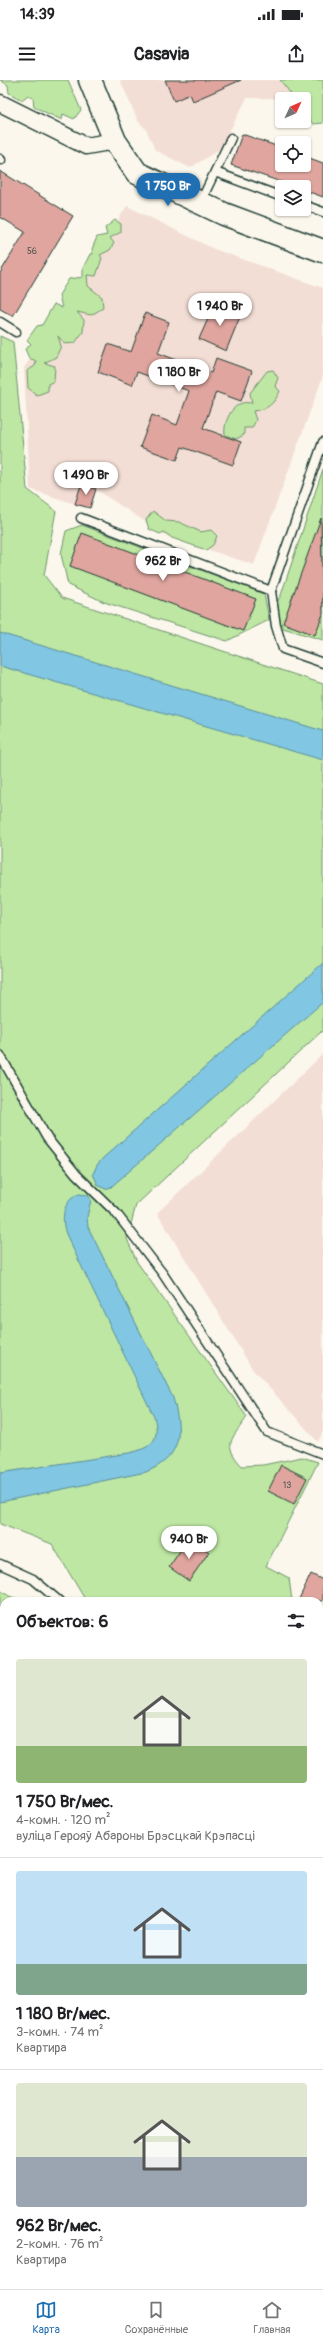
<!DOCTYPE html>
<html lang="ru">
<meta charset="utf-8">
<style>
:root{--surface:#fff;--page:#f6f6f6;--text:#202124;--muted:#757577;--line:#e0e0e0;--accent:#1f6fb2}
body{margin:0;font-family:Pangolin,sans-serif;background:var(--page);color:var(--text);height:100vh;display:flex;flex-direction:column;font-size:15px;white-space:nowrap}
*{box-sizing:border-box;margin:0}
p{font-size:13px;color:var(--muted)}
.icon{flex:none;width:22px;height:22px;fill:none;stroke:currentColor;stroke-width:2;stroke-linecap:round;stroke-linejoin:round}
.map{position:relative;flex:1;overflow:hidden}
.details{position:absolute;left:0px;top:1517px;width:323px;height:692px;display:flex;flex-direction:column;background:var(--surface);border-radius:12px 12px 0 0;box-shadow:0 1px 3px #0004}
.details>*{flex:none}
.needle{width:26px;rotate:46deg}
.controls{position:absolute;left:275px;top:12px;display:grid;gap:8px}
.controls a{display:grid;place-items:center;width:36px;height:36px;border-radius:4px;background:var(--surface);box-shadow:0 1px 3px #0004;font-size:20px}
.price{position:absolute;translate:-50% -34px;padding:0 9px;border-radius:14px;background:#fff;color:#222;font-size:13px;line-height:26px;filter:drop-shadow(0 1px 2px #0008)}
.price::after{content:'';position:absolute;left:50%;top:24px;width:12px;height:9px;margin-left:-6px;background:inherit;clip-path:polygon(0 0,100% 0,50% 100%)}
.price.selected{background:var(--accent);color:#fff}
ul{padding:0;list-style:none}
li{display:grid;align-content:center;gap:8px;height:212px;padding:0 16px}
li+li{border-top:1px solid var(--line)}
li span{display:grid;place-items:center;height:124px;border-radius:4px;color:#555}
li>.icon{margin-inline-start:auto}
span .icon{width:72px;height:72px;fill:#fffc;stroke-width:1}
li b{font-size:17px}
h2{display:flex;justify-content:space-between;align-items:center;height:48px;padding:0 16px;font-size:17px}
.status{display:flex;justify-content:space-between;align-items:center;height:28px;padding:0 20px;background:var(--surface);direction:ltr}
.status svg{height:11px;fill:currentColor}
header{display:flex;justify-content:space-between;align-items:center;height:52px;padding:0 16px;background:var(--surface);font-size:18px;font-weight:700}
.dock{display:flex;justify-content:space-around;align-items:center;height:56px;border-top:1px solid var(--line);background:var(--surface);font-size:11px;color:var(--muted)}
.dock a{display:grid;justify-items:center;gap:2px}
.dock .selected{color:var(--accent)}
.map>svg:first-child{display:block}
</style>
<div class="status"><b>14:39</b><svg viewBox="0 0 49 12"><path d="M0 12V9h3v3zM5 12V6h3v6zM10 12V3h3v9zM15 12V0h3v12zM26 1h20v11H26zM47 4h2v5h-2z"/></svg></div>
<header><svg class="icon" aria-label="menu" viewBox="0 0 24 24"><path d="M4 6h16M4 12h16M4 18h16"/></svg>Casavia<svg class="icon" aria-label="share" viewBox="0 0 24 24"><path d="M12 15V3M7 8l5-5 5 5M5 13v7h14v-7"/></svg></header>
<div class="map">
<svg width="323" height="2209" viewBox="0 0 323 2209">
<rect width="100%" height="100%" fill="#fbf7ec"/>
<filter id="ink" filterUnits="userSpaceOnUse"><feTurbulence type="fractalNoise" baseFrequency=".025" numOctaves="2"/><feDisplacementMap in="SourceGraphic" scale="8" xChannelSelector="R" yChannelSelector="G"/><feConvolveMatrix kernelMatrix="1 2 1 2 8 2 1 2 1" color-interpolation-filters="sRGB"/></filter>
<g filter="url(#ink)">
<g fill="#f3ded5">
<polygon points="120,0 323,0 323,19 247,18 220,69 190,88 155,70 146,49 138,41"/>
<polygon points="127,126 214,169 323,208 323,296 254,485 167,456 95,409 81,405 75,424 30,409 24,288"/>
<polygon points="323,974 323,1351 318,1362 253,1290 157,1133"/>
</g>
<g fill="#bee7a3" stroke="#6e926c">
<polygon points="0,0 68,0 81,30 74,39 63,34 62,40 34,27 33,18 28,15 22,20 9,13 8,5"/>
<polygon points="280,0 323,0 323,43 313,44 304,31 304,19 295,19"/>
<polygon points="115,140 121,144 121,152 110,158 114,163 110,170 100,175 102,178 96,196 87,195 88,206 102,217 103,228 91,235 77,232 84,240 83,252 75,263 65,264 58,256 61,266 56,277 44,283 55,286 54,301 48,304 48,311 37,315 28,308 27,291 35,286 36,281 29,278 25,269 31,264 27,260 37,246 42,245 54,224 62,228 59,215 69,199 83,197 83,188 90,174 93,174 92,169 97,157 107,155 105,148"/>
<path d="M 0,256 L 13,262 L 27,409 L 56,431 L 44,495 L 62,518 L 323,604 L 323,950 L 136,1125 L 127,1159 L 137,1182 L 247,1337 C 233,1358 221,1364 242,1386 L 263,1385 L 302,1377 L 318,1382 L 266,1486 L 289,1498 L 292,1521 L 86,1521 L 52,1464 L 0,1444 Z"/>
<path d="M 273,290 L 278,298 L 275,306 L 280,311 C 274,324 267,330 253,331 L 256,340 L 252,348 L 244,348 L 244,355 L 236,359 L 225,355 C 223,344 231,326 242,323 C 245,322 249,323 252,323 L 250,313 L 267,291 Z"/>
<polygon points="323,389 323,560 283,548 274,528 281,515"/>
<polygon points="153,431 166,441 179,442 201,452 211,450 217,456 213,465 206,470 172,458 164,452 160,454 149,449 146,440"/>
<polygon points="82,445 264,514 269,540 227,561 104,522 68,505 61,474 66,451"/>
<polygon points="0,1510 9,1516 25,1521 4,1521 4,1606 0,1604"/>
<polygon points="0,1899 4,1904 4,1979 0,1989"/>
<polygon points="323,1902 323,2047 319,2051 319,1904"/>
<polygon points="323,2069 323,2209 168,2209 168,2205 319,2205 319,2073"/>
</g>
<g fill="#81c6e2" stroke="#5a8f9c">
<polygon points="0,553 323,651 323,680 0,586"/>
<polygon points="323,883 323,922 111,1107 105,1109 98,1105 93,1094 97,1085 103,1078"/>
<path d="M 79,1114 L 88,1115 L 91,1120 L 87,1137 L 88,1147 L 173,1318 C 183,1353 182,1377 146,1392 L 0,1422 L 0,1393 L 129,1373 C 151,1368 161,1361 154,1337 L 66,1154 C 61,1139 62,1121 79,1114 Z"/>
</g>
<g fill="#dfa59e" stroke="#1f3d34">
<polygon points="165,0 241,0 193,21 190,14 174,21"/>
<polygon points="242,54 282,68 282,85 304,85 304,76 323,83 323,117 304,110 304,107 296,107 231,85"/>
<polygon points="0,91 73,136 13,236 0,229 0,193 25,152 0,137"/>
<polygon points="215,223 241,234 226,271 199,259"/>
<polygon points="145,233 169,242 158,273 211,293 216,278 252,291 241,321 216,312 203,348 241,362 233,385 182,367 177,380 140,367 152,335 177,345 189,311 137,292 132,305 98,292 108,264 131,272"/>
<polygon points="81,405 96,409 90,428 75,424"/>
<polygon points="321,438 323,534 315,555 283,543"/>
<polygon points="82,453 256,519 243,551 70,486"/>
<polygon points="281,1385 307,1398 294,1424 268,1411"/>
<polygon points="189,1458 209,1472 189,1501 169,1487"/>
<polygon points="311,1494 323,1500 323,1521 298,1521"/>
</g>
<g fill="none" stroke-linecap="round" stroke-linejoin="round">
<g stroke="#1f3d34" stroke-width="11">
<g id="service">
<polyline points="0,79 1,80"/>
<polyline points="215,92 282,117"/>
<polyline points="201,121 231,58"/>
<polyline points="304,125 323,132"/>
<polyline points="0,242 16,252"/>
<polyline points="81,438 271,511 323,362"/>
<polyline points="271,511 276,546 283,569 323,583"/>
<polyline points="0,975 47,1058 76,1094 116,1133 163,1194 267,1352 323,1374"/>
<polyline points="0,1484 33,1499 59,1521"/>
<polyline points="0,2036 4,2028"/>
</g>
</g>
<g stroke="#1f3d34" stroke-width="19">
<polyline id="minor" points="0,23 86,66 115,61"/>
</g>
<g stroke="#1f3d34" stroke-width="25">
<polyline id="secondary" points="90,0 115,61 137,93 224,134 323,171"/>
</g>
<g stroke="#1f3d34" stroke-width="25">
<g id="trunk">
<polyline points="319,1681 323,1675"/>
<polyline points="319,1742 323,1736"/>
<polyline points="101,2205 102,2209"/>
<polyline points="24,2209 26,2205"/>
<polyline points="70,2209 72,2205"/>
</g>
</g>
<use href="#service" stroke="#fbf7ec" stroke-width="8"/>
<use href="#minor" stroke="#fbf7ec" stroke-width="16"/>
<use href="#secondary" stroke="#fbf7ec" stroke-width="22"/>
<use href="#trunk" stroke="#f5e382" stroke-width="22"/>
</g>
</g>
<g text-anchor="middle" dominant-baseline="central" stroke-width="3" stroke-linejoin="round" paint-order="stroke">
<g font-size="9" fill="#4f574e">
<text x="32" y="171">56</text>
<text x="287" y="1405">13</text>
</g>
</g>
</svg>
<div class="controls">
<a><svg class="needle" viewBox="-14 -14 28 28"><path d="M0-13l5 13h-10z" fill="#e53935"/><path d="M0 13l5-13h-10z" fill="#757577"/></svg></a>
<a><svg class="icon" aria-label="locate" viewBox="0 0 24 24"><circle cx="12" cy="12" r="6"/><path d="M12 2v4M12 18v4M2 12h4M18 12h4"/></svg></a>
<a><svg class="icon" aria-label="layers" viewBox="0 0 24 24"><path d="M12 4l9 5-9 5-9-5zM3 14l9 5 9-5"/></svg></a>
</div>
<b class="price selected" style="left:168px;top:127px">1 750 Br</b>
<b class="price" style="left:220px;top:247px">1 940 Br</b>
<b class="price" style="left:179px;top:313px">1 180 Br</b>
<b class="price" style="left:86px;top:416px">1 490 Br</b>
<b class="price" style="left:163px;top:502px">962 Br</b>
<b class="price" style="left:189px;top:1480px">940 Br</b>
<section class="details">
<h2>Объектов: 6<svg class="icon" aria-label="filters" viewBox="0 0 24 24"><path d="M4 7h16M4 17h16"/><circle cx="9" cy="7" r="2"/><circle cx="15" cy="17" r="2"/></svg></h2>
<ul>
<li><span style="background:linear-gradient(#dfe7d0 70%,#8fb573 0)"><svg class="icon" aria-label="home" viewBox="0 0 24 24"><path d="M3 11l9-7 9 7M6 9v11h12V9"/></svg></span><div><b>1 750 Br/мес.</b><p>4-комн. · 120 m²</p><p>вуліца Герояў Абароны Брэсцкай Крэпасці</p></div></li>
<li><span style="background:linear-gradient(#bfe0f5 75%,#7fa58c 0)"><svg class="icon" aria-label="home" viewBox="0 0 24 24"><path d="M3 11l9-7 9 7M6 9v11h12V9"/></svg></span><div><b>1 180 Br/мес.</b><p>3-комн. · 74 m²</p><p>Квартира</p></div></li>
<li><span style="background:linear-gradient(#dfe7d0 60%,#9aa5b1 0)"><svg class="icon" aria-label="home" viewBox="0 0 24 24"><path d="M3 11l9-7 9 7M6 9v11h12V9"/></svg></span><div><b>962 Br/мес.</b><p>2-комн. · 76 m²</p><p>Квартира</p></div></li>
</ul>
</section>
</div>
<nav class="dock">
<a class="selected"><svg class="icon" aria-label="map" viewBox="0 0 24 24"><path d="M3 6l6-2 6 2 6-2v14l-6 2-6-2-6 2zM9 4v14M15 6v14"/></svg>Карта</a>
<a><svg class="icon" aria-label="saved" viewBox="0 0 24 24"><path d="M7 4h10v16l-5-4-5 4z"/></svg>Сохранённые</a>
<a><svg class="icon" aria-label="home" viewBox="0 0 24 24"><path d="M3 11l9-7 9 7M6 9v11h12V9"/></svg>Главная</a>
</nav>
